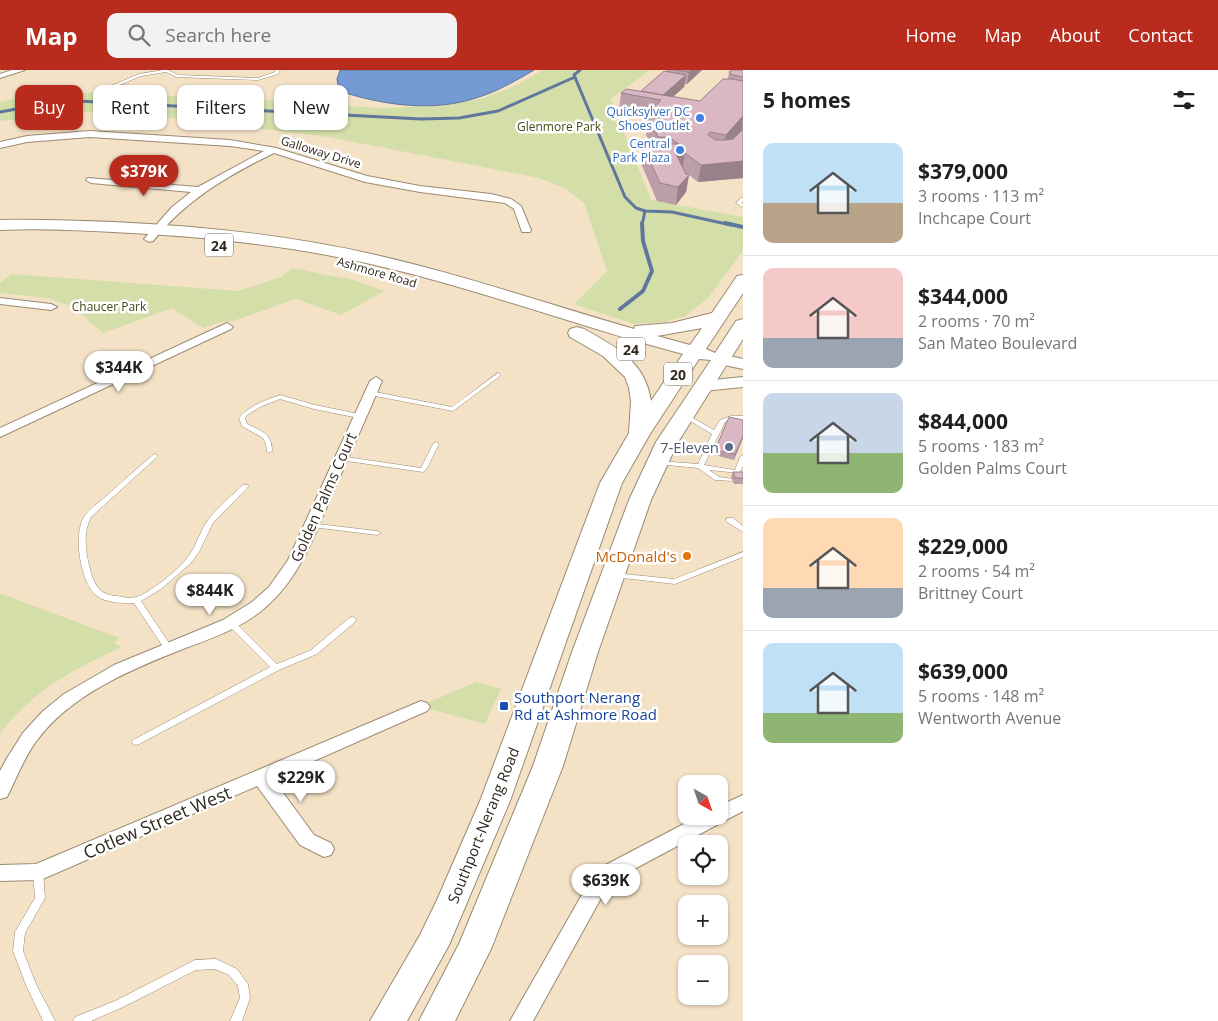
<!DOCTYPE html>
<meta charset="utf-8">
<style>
:root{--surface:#fff;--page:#f2f2f2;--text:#202124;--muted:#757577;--line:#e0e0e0;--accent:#b92b1d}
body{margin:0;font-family:"Open Sans",sans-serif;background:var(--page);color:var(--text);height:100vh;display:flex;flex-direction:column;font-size:19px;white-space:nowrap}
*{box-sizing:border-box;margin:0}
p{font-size:16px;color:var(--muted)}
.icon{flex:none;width:28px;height:28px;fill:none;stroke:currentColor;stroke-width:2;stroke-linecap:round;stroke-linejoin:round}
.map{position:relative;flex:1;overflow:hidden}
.details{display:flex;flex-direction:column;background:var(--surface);width:475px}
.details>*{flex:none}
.banner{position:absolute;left:15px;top:15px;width:475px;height:45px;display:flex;gap:10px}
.needle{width:32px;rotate:140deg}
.buttons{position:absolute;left:678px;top:705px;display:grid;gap:10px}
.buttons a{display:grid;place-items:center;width:50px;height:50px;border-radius:10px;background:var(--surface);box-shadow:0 1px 4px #0004;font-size:25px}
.price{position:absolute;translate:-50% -42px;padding:0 11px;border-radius:18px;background:#fff;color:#222;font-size:16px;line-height:32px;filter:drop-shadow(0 1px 2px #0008)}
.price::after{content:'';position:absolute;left:50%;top:30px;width:15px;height:11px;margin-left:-8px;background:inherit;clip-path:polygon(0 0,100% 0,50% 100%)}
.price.active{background:var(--accent);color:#fff}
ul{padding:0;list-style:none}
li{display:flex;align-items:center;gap:15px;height:125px;padding:0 20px}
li+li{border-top:1px solid var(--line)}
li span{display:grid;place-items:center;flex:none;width:140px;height:100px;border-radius:10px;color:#555}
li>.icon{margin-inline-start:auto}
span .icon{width:60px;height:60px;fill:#fffc;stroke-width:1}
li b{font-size:21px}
h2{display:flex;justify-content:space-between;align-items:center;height:60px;padding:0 20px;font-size:21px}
.pill{padding:0 18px;border-radius:10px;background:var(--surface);box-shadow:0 1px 4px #0004;font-size:18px;line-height:45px}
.pill.active{background:var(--accent);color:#fff}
header{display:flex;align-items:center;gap:30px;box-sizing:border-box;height:70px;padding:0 25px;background:var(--accent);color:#fff}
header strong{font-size:24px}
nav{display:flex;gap:28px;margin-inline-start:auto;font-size:18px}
.search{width:350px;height:45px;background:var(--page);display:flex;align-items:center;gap:12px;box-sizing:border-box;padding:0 18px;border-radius:10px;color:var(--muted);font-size:19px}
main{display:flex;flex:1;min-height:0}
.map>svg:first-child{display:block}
</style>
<header>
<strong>Map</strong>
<div class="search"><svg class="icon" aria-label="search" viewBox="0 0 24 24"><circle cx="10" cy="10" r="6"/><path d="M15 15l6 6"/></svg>Search here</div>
<nav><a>Home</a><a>Map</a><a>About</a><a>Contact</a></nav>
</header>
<main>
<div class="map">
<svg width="743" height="951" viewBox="0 0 743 951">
<rect width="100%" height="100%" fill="#f4e2c7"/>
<g fill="#d4dea9">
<polygon points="543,0 650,0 611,29 651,130 743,147 743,181 709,227 686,246 665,252 634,254 574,234 607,201 584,133 566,119 539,108 328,67 125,42 82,42 0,51 0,32 47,21 247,29 381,38 443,36 484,28 515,16"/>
<polygon points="292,198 354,210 384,221 341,245 296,229 233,251 220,252 203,258 172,238 103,263 74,238 48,228 0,223 0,213 11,204 238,221 281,207"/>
<path d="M 2,524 L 119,568 L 114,573 L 122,577 C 69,602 38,617 0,663 L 0,525 Z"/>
<polygon points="476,612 501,619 485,654 429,639 425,634"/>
</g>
<path fill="#7599d3" stroke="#60779d" d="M 340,0 L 534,0 C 517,10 498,21 479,27 C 433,43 383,35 339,21 L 337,9 Z"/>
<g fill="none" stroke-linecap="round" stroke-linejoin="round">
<g stroke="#60779d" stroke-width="3">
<polyline points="580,0 574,5 625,127 636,138 645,141 672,142 731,155"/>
<polyline points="0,42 48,33 78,31 421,49 459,48 498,41 575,7"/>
<polyline points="642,155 645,141"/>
</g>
<g stroke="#60779d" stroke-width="4">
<polyline points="725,153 743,157"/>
<polyline points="620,239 643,221 652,201 643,171 642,153"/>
</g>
<g stroke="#9a8a72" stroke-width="1">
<g id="service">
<polygon points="163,0 168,0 178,5 258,8 275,2 276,0 280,0 278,4 258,10 177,7 166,2 141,6 119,15 157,17 158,17 158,19 113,17 111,16 139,4"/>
<polygon points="741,128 743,128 743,131 741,133 743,134 743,137 736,133"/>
<polygon points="498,303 501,305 500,306 453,341 370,325 367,323 370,321 452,337"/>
<path d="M 280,325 L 315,335 L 359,344 L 362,346 L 359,348 L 314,339 L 280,329 L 262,336 L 247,345 L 245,348 L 247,354 C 261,361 272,363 272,381 L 269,383 L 267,382 L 266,374 L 263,368 L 242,356 L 239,348 C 248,336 266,330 280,325 Z"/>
<polygon points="684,343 714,360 720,350 731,346 743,346 743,350 732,350 725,352 704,395 735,400 740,387 743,385 743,396 739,403 709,400 719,407 734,409 736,410 734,411 715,410 698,398 657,394 656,393 657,392 659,391 698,394 712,364 682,346 681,345 682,344"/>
<polygon points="436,372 439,374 426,400 423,402 340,390 337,388 340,386 421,398 433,374"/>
<path d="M 155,384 L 157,385 L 158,386 L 157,387 L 91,447 C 82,465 86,484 91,503 C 96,518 101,525 117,526 C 123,527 130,529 136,527 C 151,523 182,497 190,484 C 197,474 200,461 208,450 C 218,437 231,426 243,415 L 247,415 L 249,416 L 213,453 L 199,482 L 191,493 L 161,519 L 141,531 L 173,579 L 172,581 L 166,581 L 134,533 C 122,533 106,533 97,526 C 80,513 73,464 84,447 C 89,439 97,434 104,428 C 120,414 136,399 153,385 Z"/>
<polygon points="727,448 733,448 743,456 743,462 727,452 726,450"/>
<polygon points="309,453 377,461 381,463 377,465 312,457 309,457 308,455"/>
<polygon points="743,482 743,487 675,514 614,507 610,505 614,503 674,509"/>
<polygon points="352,547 355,548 356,550 355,552 317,584 279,600 139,674 136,675 133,674 132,672 133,670 270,597 228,555 227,553 228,551 234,551 277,594 311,580 349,548"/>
<polygon points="38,798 42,799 43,802 45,828 25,863 23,881 36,914 55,951 43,951 26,915 13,881 15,862 35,828 33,802 34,799"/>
<polygon points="216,889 237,899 248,914 250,928 242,951 230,951 240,928 238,916 229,905 215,899 196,900 123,937 91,951 73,951 75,947 115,931 191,892 195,890"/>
</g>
</g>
<g stroke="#9a8a72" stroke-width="2">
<g id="minor">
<polygon points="12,0 25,0 0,8 0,4"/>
<path d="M 90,61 L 230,70 L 276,78 L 367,106 L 420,116 L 491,124 L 511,129 L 521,136 L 531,160 L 530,162 L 522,162 L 514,139 L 505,133 L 420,122 L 365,112 L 274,83 C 227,106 186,130 153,171 L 149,172 L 144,169 L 172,137 L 191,122 L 91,113 L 86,110 L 88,108 L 198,117 L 264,81 L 230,76 L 90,67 L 27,72 L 0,78 L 0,72 L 27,66 Z"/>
<polygon points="0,228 51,234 57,237 51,240 0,234"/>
<polygon points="227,253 233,257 231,259 0,367 0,358"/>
<path d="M 376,307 L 382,311 C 366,348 350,385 333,422 C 316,462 301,506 267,536 C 244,557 213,568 183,579 C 130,600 69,625 35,673 C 23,690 16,709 7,727 L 0,729 L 0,701 L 7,688 L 23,663 L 42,642 L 64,624 L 114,595 L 223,550 L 252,532 L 269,517 L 288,490 L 370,311 Z"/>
<polygon points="421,631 427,633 430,637 427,641 273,709 314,765 331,773 334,779 331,785 324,787 300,775 257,716 45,808 38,810 0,811 0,795 36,794"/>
<polygon points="743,725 743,741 610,812 533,951 510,951 596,800 699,746 719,746 719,736"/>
</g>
</g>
<g stroke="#9a8a72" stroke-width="2">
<g id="secondary">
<polygon points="721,284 743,289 743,299 715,293 712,289 715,285"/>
<polygon points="743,307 743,317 703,321 697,320 694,316 697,312 703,311"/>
</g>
</g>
<g stroke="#9a8a72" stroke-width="2">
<path id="primary" d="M 0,150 C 38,149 75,151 113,152 C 202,156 289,165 376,185 C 463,205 548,234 634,259 L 635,256 L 672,253 L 712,243 L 737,206 L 743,205 L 743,223 L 706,279 L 715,283 L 736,251 L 743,249 L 743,269 L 678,372 L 651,430 L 598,582 L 563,696 L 491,879 L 455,951 L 419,951 L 459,874 L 533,696 L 572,582 L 629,430 L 656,372 L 711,290 L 699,289 L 650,364 L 622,413 L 510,731 L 449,875 L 407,951 L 370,951 L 420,865 L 437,830 L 480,731 L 600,413 L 629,363 L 631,331 L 629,318 L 625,307 L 603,286 L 570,267 L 568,263 L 570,259 L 577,257 L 584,259 C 616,277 645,291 651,331 L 683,284 C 580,257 479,219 375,195 C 289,175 201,166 113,162 C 75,160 38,158 0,160 ZM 702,258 L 690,275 L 657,266 Z"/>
</g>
<use href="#service" fill="#fff" fill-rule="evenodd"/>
<use href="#minor" fill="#fff" fill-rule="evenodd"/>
<use href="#secondary" fill="#fff" fill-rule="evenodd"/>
<use href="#primary" fill="#fff" fill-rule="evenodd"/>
</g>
<g fill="#bb9ea8">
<polygon points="667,0 702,0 687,14 685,14 684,17 673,27 700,31 728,9 729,2 743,0 743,108 698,112 689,105 686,122 676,135 657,131 640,91 642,74 652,74 652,71 649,70 646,65 647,57 642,57 641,53 643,43 619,39 621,23 641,21 667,2"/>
<polygon points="743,350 734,390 714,385 715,380"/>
<polygon points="733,402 743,402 743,414 734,414 731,407"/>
</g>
<g fill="#988188">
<polygon points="691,0 702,0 687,14 689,2"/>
<polygon points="686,5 684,17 660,38 661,30 660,28"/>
<polygon points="743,40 742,60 723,82 726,65"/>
<polygon points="685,83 682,100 676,84"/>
<polygon points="743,91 743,108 698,112 701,95"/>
<polygon points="689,105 686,122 676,135 678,117"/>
<polygon points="743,366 743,368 734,390 735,384"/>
</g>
<g fill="#d9b8c3" stroke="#988188">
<polygon points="676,0 691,0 689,2"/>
<polygon points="732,0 743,0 743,7 733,5 729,2"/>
<polygon points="664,1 686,5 663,25 641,21"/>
<polygon points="723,9 731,9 743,11 743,46 726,65 710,62 708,65 715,70 725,70 733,69 742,60 743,60 743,91 701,95 685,83 676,84 686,104 689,105 678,117 660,113 642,74 679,74 669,67 658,67 654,59 665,60 674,56 651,54 649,49 661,48 666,43 644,40 643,37 654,37 661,30 621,23 626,19 700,31"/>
<polygon points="729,347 743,350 743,366 735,384 715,380"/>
<polygon points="733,402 743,402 743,408 735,408"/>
</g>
<g fill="#3f7fe0" stroke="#fff" stroke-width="2">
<circle cx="700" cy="48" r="5"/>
<circle cx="680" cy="80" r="5"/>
</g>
<circle fill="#5c6f8a" stroke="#fff" stroke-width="2" cx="729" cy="377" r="5"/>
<circle fill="#e8710a" stroke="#fff" stroke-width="2" cx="687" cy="486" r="5"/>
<rect fill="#1a4fb4" stroke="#fff" stroke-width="2" x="499" y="631" width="10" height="10" rx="2.5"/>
<g text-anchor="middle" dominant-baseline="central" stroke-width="5" stroke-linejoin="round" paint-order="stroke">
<g font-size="12" fill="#366cbe" stroke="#fff" text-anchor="end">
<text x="690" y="41">Quicksylver DC<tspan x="690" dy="14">Shoes Outlet</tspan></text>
<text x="670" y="73">Central<tspan x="670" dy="14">Park Plaza</tspan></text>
</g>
<g font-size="12" fill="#444a15" stroke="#fff">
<text x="559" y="56">Glenmore Park</text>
<text x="109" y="236">Chaucer Park</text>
</g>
<g font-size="12" fill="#2f291f" stroke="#fff">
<text transform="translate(321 82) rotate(17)">Galloway Drive</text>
<text transform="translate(377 202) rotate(16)">Ashmore Road</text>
</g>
<g fill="#fff" stroke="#6d6962" stroke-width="1">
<rect x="205" y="163.5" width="28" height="23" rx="4"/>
<rect x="617" y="267.5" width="28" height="23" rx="4"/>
<rect x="664" y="292.5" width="28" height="23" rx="4"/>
</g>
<g font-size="14" font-weight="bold" fill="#2f291f">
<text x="219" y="175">24</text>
<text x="631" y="279">24</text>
<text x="678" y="304">20</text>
</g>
<g font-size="15" fill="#4e5e75" stroke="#fff" text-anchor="end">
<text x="719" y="377">7-Eleven</text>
</g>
<g font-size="15" fill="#2f291f" stroke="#fff">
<text transform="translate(323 427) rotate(-66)">Golden Palms Court</text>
<text transform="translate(483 755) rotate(-68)">Southport-Nerang Road</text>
</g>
<g font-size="15" fill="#c56008" stroke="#fff" text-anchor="end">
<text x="677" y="486">McDonald's</text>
</g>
<g font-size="15" fill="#164399" stroke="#fff" text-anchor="start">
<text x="514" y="627">Southport Nerang<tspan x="514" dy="17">Rd at Ashmore Road</tspan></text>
</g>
<g font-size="18" fill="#2f291f" stroke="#fff">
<text transform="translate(157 752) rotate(-23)">Cotlew Street West</text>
</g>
</g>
</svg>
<div class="buttons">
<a><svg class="needle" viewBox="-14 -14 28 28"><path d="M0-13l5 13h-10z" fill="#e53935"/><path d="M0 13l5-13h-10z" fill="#757577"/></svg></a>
<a><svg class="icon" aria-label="locate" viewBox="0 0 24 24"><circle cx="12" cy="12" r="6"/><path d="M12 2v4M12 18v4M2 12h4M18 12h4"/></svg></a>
<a>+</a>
<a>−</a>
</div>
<b class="price active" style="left:144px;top:127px">$379K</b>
<b class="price" style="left:119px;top:323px">$344K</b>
<b class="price" style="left:210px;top:546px">$844K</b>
<b class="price" style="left:301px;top:733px">$229K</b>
<b class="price" style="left:606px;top:836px">$639K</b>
<div class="banner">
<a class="pill active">Buy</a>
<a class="pill">Rent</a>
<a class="pill">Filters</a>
<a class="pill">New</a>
</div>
</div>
<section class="details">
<h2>5 homes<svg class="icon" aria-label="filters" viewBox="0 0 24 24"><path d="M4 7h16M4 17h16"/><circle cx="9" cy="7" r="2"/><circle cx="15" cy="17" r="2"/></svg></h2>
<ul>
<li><span style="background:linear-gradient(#bfe0f5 60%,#b9a48a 0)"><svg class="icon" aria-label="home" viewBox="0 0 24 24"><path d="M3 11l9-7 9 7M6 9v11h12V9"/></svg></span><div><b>$379,000</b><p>3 rooms · 113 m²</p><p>Inchcape Court</p></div></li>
<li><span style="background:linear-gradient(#f6c9c9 70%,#9aa5b1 0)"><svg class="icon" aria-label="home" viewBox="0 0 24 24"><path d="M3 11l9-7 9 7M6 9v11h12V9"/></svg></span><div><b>$344,000</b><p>2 rooms · 70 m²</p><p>San Mateo Boulevard</p></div></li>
<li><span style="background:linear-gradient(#c9d6e8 60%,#8fb573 0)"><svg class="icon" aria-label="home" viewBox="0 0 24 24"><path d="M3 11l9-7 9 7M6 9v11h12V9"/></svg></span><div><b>$844,000</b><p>5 rooms · 183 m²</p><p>Golden Palms Court</p></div></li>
<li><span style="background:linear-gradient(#ffd9b3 70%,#9aa5b1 0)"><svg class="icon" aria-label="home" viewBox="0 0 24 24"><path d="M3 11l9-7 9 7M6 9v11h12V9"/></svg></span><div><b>$229,000</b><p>2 rooms · 54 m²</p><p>Brittney Court</p></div></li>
<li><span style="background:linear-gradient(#bfe0f5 70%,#8fb573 0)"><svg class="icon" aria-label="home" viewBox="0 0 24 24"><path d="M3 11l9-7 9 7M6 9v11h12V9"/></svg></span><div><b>$639,000</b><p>5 rooms · 148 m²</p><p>Wentworth Avenue</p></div></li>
</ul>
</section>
</main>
